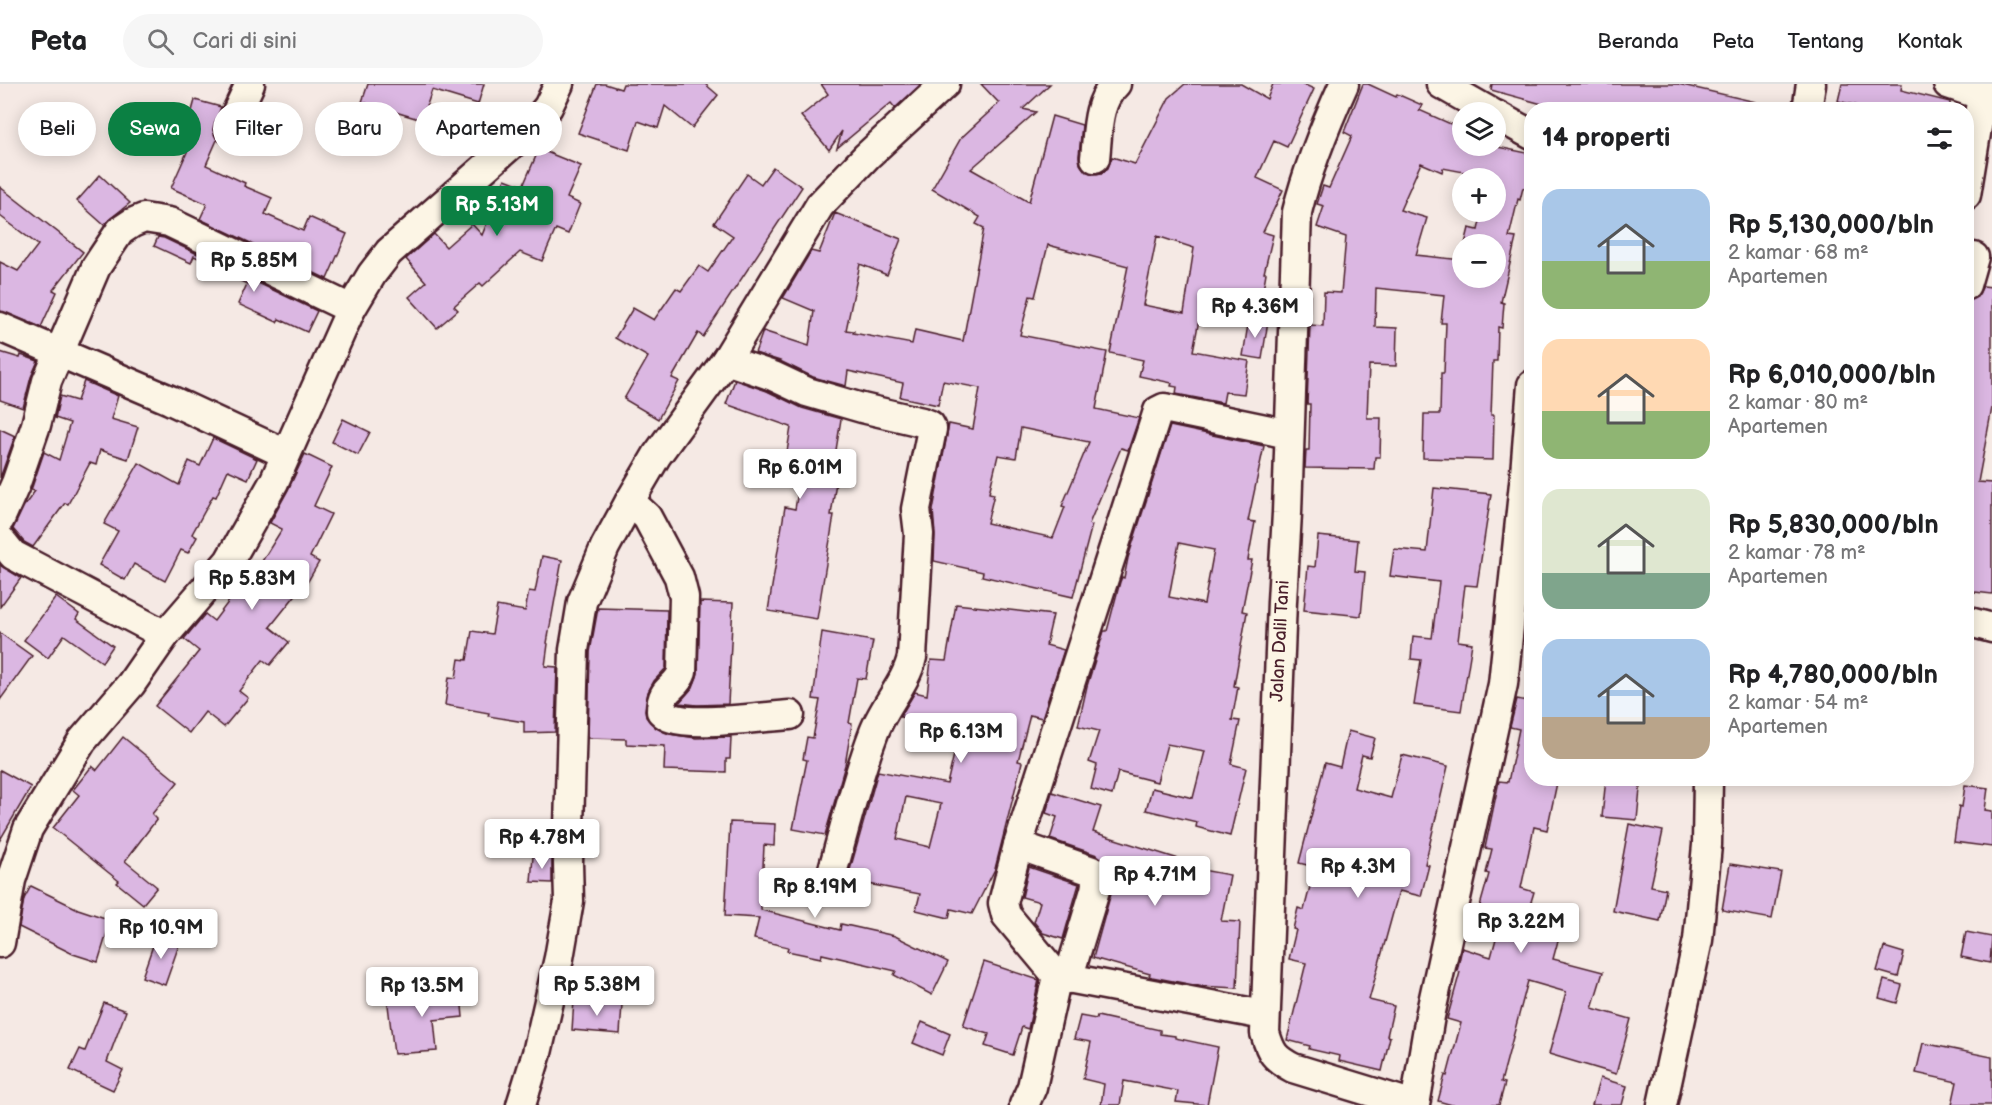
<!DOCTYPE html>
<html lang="id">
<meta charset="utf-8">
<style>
:root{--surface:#fff;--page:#f6f6f6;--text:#202124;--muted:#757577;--line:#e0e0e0;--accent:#0b8043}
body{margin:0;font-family:"Balsamiq Sans",sans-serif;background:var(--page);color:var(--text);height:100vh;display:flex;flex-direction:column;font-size:22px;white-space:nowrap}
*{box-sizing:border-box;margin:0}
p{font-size:20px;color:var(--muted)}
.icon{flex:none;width:33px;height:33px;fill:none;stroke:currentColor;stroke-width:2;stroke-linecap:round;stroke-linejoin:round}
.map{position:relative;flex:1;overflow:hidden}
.side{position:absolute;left:1524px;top:18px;width:450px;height:684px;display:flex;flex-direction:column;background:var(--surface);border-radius:24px;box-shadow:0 3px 15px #0003}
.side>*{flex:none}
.guide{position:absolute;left:18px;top:18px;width:570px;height:54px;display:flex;gap:12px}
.controls{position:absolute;left:1452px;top:18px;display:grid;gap:12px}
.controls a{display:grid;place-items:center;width:54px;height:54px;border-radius:50%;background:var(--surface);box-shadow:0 3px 15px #0003;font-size:30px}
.price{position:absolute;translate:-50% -51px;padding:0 14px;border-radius:6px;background:#fff;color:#222;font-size:20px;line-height:39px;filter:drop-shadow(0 2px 3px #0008)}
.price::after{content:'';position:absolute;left:50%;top:36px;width:18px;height:14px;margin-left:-9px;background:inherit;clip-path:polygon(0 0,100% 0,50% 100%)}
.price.active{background:var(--accent);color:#fff}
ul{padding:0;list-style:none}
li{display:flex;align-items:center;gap:18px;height:150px;padding:0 18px}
li span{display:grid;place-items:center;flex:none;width:168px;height:120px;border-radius:18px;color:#555}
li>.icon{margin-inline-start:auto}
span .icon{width:72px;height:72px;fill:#fffc;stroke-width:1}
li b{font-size:26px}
h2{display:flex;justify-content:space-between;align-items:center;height:72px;padding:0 18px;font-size:26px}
.chip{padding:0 21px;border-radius:27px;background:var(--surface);box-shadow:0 3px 15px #0003;font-size:21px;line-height:54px}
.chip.active{background:var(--accent);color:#fff}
header{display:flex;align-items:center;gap:36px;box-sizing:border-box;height:84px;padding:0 30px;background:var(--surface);border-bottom:2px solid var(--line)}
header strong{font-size:28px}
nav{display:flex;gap:33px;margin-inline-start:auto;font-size:21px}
.search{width:420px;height:54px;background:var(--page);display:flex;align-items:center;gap:15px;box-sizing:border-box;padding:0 21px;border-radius:33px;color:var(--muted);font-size:22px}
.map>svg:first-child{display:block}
</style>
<header>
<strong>Peta</strong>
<div class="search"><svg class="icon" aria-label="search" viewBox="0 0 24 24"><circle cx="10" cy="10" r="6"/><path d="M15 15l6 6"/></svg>Cari di sini</div>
<nav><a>Beranda</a><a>Peta</a><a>Tentang</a><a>Kontak</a></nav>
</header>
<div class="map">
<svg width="1992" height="1021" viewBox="0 0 1992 1021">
<rect width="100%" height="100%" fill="#f5e9e4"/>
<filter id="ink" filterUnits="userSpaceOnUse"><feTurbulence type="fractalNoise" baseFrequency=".0167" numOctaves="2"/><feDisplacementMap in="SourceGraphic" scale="12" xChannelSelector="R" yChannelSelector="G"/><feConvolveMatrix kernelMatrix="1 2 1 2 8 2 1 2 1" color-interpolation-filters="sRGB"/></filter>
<g filter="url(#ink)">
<g fill="#dbb7e2" stroke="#4a1f2b" stroke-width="1.5" fill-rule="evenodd">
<polygon points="368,0 484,0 478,20 432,6 422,36 362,18"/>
<polygon points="597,0 605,0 621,5 623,0 705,0 718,11 692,44 665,22 658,44 638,37 629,66 578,49"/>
<polygon points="821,0 921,0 895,24 891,19 837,64 842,47 829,66 801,32 828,10"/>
<path d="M 981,0 L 1050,0 L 1023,25 L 1036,28 L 971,85 L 1029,118 L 1052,32 L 1082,41 L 1079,72 L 1080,80 L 1085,87 L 1094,90 L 1102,89 L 1108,84 L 1112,73 L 1135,80 L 1169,14 L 1185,0 L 1241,0 L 1267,15 L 1273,0 L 1303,0 L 1314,5 L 1287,63 L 1274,57 L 1257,94 L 1283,106 L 1263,148 L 1273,151 L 1264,189 L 1266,189 L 1261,218 L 1204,210 L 1193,267 L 1249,277 L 1244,310 L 1225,308 L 1223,319 L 1176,310 L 1177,303 L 1171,302 L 1172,299 L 1139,292 L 1143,276 L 1110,269 L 1128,182 L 1048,161 L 1035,213 L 1030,212 L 1020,251 L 1107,268 L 1096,325 L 1139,334 L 1128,366 L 1121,364 L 1089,440 L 1092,441 L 1073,513 L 982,492 L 983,488 L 934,477 L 935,451 L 933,426 L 949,340 L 973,345 L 980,304 L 943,297 L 938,321 L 900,313 L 903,299 L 848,287 L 846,302 L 813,293 L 780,277 L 755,269 L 763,247 L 809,262 L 814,227 L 783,214 L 811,167 L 819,169 L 835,129 L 901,155 L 887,191 L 860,180 L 846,246 L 854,247 L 853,249 L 912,260 L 915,246 L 963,257 L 984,144 L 976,140 L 980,133 L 932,105 L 961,54 L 999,19 ZM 1157,152 L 1194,164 L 1184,229 L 1143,221 ZM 1021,344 L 1089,358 L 1062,422 L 1065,423 L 1053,454 L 987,439 L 994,410 L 989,409 L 998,371 L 1016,374 Z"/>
<path d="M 1363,0 L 1368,0 L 1396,13 L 1397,10 L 1422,21 L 1419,26 L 1462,45 L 1462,62 L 1493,62 L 1532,70 L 1532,83 L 1526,105 L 1523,104 L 1520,116 L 1518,115 L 1509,153 L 1516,154 L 1501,218 L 1504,219 L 1502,244 L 1498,243 L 1497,277 L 1493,277 L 1491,331 L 1494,331 L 1493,376 L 1423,374 L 1424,330 L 1440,330 L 1441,289 L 1444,289 L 1446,239 L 1441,239 L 1444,211 L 1376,204 L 1375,243 L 1397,244 L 1396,282 L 1369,281 L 1367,334 L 1381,334 L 1380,373 L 1375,373 L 1374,385 L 1305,384 L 1306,366 L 1309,366 L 1310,320 L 1307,320 L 1310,241 L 1323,242 L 1324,208 L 1341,209 L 1346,153 L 1317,143 L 1324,122 L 1317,120 L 1323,102 L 1329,104 L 1352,52 L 1344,48 ZM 1421,79 L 1442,88 L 1443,84 L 1496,94 L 1496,128 L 1482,128 L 1478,146 L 1469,144 L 1465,160 L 1496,160 L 1496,194 L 1462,194 L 1462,171 L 1462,176 L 1416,171 L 1427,134 L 1400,126 Z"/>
<polygon points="1492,0 1678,0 1756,18 1755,26 1540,26 1542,20 1491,6"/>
<polygon points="1842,0 1902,0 1901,6 1950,18 1950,26 1875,26 1838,17"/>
<polygon points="195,16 221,23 213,46 217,56 206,81 245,99 244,102 272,114 265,130 303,147 309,133 347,150 327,195 200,135 207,120 171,104 199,41 189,38"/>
<polygon points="539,65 581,82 567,114 580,120 568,150 556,145 542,177 520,168 483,202 480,199 454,222 458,226 437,244 409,213 426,198 406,175 434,150 446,163 472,140 482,151 505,95 523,102"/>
<polygon points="773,83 802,103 703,253 698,249 672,294 679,297 658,335 624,315 648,273 615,254 633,224 654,236 676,204 681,207 699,182 708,188 733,152 714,139 747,90 761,100"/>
<polygon points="100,91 130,119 111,134 104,141 77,117"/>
<polygon points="0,103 83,168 53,206 57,208 41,243 0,227 0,178 18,187 38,161 0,132"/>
<polygon points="158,153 164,154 317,227 307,248 279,235 277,238 238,220 247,200 226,190 228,187 194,172 191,179 154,162"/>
<polygon points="1983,202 1992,203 1992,324 1978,398 1992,399 1992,510 1966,507 1966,217 1977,213"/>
<polygon points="1249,234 1268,237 1262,275 1243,272"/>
<polygon points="0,268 20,274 21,271 38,277 31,293 23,324 0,316"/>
<polygon points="735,296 767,307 802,324 841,335 831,397 836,398 831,431 834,431 817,535 768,527 785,423 795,425 804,371 787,368 791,343 726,320"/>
<polygon points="84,297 118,312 111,335 138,343 128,375 100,366 96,381 90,379 68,420 65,419 33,463 24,458 13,445 24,422 35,407 31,406 44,368 59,376 70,339 55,334 60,312 77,317"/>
<polygon points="343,335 370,348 358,371 332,358"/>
<path d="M 1170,342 L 1264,362 L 1248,437 L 1255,438 L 1248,476 L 1252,476 L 1242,527 L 1247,528 L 1234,602 L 1238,603 L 1232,636 L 1240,637 L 1231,680 L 1246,684 L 1230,752 L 1196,743 L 1197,738 L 1146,726 L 1152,704 L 1193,714 L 1205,667 L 1167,660 L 1157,698 L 1118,688 L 1112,711 L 1091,705 L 1097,681 L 1089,678 L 1099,647 L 1078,642 L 1087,602 L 1104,547 L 1107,547 L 1120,498 L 1122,493 L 1124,494 L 1128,474 ZM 1179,459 L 1214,466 L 1204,520 L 1169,513 Z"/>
<polygon points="0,345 15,352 0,394"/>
<polygon points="213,354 257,375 248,395 228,386 216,413 213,412 192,450 197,453 188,469 181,466 165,497 134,480 125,496 99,481 118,447 104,440 139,379 179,401 189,377 200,382"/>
<polygon points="305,370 332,383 314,422 331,430 310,473 319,478 304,504 302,503 270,543 289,558 270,581 263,576 239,607 248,614 224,643 205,628 189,649 155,622 199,567 184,555 205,530 214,537 253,485 256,487 282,445 270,439 288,406"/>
<polygon points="1434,404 1491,410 1477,502 1465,501 1458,557 1472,559 1461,627 1414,621 1421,576 1411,575 1413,552 1432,554 1439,498 1390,492 1394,465 1427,468"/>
<polygon points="1318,452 1358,456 1355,487 1365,488 1361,532 1304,526 1308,482 1315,483"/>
<polygon points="542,472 562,476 547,559 548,560 545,582 557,583 555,648 524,649 524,638 488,632 489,629 445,621 449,593 456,594 459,575 467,576 472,547 492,550 497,522 525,527 529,507 535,508"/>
<polygon points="0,481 21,494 0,523"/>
<polygon points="56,513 79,530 76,535 113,562 102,578 64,551 48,574 24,556"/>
<polygon points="700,518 733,519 728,620 697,621 679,619 693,603 698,589"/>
<path d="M 956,520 L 1053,531 L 1046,561 L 1064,566 L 1042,634 L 1030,631 L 1018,677 L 1022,678 L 995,785 L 972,830 L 951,825 L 949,834 L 916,826 L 920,810 L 868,800 L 867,808 L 840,803 L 848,793 L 878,687 L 947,700 L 960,645 L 900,633 L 915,608 L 927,611 L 931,576 L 946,577 ZM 906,713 L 941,720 L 930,763 L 897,755 Z"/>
<polygon points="598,524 667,526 666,584 654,597 648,608 645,626 646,633 656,644 669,650 696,654 731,653 730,675 726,675 726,688 664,686 665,662 626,660 626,655 588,654 590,568"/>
<polygon points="822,548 873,557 866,595 857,594 849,639 852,640 845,681 825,751 793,745 807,676 803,675 807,653 813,654 820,616 813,615"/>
<polygon points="0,549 32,572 0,616"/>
<polygon points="1517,615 1532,618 1532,694 1558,694 1547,746 1534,743 1521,804 1534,808 1523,844 1559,853 1553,875 1603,888 1592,924 1631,935 1616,990 1549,970 1566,908 1528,897 1501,998 1505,999 1499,1021 1452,1021 1438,1017 1445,991 1447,992 1461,939 1447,935 1460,888 1457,887 1462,864 1491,873 1503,829 1480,822 1489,790 1486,789 1492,765 1485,764 1499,697 1508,698 1519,645 1510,643"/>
<polygon points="1348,647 1375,654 1370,673 1362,671 1354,704 1391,714 1402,671 1448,682 1425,780 1429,781 1421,812 1399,807 1369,916 1394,922 1387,952 1390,953 1382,987 1339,977 1340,972 1309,965 1310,962 1287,956 1306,879 1289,875 1296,846 1293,845 1298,824 1304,826 1315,783 1299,779 1325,679 1340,683"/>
<polygon points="123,653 178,698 152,730 157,735 125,777 157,803 143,820 117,799 119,797 53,744 79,711 73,706 92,682 97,686"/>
<polygon points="0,686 31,703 0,756"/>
<polygon points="1606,694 1641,694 1637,736 1602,733"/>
<polygon points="1965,701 1988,704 1985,726 1992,727 1992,763 1954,758 1959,722 1962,723"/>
<polygon points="1052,708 1101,723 1093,748 1182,776 1180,782 1230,791 1221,837 1240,838 1237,904 1199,902 1152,893 1149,892 1150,890 1093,874 1111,809 1113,796 1111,785 1105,777 1097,771 1050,755 1057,733 1046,729"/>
<polygon points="730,738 775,740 774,762 764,761 761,826 840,846 841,840 895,852 948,878 932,911 894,891 896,887 822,870 821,874 787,867 788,863 754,855 759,834 725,832"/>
<polygon points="1629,740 1663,747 1651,802 1666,805 1660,837 1613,827"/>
<polygon points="533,772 552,774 552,799 531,798"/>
<polygon points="1730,780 1781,788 1772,835 1722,826"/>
<polygon points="1029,783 1079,800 1063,855 1043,849 1034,838 1040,818 1022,813"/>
<polygon points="31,802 78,825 111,836 98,878 73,870 19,843 24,815"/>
<polygon points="1966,848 1992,853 1990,879 1961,873"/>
<polygon points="157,850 180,858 165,901 142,893"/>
<polygon points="1884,863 1904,869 1898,893 1877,887"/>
<polygon points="984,878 1039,896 1028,945 1022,943 1013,971 985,962 989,950 963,942"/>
<polygon points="1884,896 1902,901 1897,919 1879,914"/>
<polygon points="460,899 463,933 434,936 437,967 394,970 387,913 439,908 439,901"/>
<polygon points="574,916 622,920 620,950 572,946"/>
<polygon points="104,919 126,927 107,978 123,986 113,1006 70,986 80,965 85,967"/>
<polygon points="1080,932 1096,935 1097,932 1160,946 1160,950 1175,952 1175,954 1218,963 1207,1021 1176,1018 1178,1007 1124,997 1120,1021 1101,1021 1104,1000 1083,995 1091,958 1074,955"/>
<polygon points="922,938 950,950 942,971 913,959"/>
<polygon points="1923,959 1992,973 1992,1021 1952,1021 1957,998 1916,989"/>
<polygon points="1600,994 1627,1002 1622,1021 1592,1021"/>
</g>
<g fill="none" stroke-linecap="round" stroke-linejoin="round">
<g stroke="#4a1f2b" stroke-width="33">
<g id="minor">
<path d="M 1344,0 C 1325,42 1308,83 1297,128 L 1287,429 L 1282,517 L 1265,949 C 1271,969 1274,974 1293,984 L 1414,1021"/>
<polyline points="1441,0 1490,28"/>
<polyline points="1948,0 1992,15"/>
<polyline points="1807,26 1811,0"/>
<polyline points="1496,31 1532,51"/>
<polyline points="229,45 250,0"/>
<path d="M 1095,74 C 1098,49 1096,18 1116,0"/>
<polyline points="1966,111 1984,0"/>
<polyline points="1966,201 1974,173"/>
<polyline points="0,243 170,316 286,370"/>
<path d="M 726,276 L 773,292 L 807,308 L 862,324 L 922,338 L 930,341 L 932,345 L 916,425 L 919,450 L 912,573 C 906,600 882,624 873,651 C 856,696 845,743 832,789"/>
<path d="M 630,417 L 647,433 L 679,493 L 684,513 L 682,588 C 676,606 661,602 661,627 C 664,630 667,633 672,634 C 696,642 762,633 790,631"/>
<polyline points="0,435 16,399 36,341 47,297 96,183 120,147 132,139 144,134 169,138 351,225"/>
<polyline points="0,455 13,471 165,551"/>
<polyline points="1966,537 1992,544"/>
<polyline points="1018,761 1092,787 1097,794 1095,806 1068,895"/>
<polyline points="0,859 11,796 28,745 82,657 131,600 165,551 229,477 274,398 351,225 372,190 389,168 530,44 548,23 559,0"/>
<polyline points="1264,931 1057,892 1006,831 1003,819 1018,761 1158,327 1164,324 1289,350"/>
<polyline points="521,1021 537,969 559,874 569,817 568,779 574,566 582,518 605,463 630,417 657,371 726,276 820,121 867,72 945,0"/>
<polyline points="1024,1021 1032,1003 1057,892"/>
<polyline points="1415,1021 1430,932 1503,600 1525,389 1532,301"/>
<polyline points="1662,1021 1698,856 1707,761 1708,694"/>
</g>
</g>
<use href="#minor" stroke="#fcf5e5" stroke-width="28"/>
</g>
</g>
<g text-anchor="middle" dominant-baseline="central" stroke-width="4.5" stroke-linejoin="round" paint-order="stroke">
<g font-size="18" fill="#4a1f2b" stroke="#fcf5e5">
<text transform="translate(1280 557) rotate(-87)">Jalan Dalil Tani</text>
</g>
</g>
</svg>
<div class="controls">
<a><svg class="icon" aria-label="layers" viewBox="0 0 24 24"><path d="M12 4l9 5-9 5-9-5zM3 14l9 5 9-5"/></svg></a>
<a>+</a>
<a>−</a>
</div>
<b class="price active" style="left:497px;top:153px">Rp 5.13M</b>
<b class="price" style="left:254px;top:209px">Rp 5.85M</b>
<b class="price" style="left:1255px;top:255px">Rp 4.36M</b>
<b class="price" style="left:800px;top:416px">Rp 6.01M</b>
<b class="price" style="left:252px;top:527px">Rp 5.83M</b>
<b class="price" style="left:961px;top:680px">Rp 6.13M</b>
<b class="price" style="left:542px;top:786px">Rp 4.78M</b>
<b class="price" style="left:1358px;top:815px">Rp 4.3M</b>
<b class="price" style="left:1155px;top:823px">Rp 4.71M</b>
<b class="price" style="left:815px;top:835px">Rp 8.19M</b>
<b class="price" style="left:1521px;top:870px">Rp 3.22M</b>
<b class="price" style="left:161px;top:876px">Rp 10.9M</b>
<b class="price" style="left:597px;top:933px">Rp 5.38M</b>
<b class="price" style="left:422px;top:934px">Rp 13.5M</b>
<div class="guide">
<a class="chip">Beli</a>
<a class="chip active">Sewa</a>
<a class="chip">Filter</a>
<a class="chip">Baru</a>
<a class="chip">Apartemen</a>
</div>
<section class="side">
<h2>14 properti<svg class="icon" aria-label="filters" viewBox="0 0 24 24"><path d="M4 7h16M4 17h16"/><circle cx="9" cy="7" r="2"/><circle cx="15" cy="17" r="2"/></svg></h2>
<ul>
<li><span style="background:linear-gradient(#a9c7e8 60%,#8fb573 0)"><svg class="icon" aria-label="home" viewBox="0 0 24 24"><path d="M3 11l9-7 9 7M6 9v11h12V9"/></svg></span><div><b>Rp 5,130,000/bln</b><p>2 kamar · 68 m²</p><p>Apartemen</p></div></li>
<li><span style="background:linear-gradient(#ffd9b3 60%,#8fb573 0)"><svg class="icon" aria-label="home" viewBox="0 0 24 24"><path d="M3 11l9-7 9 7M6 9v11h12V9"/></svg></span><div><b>Rp 6,010,000/bln</b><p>2 kamar · 80 m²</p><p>Apartemen</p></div></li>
<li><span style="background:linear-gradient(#dfe7d0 70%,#7fa58c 0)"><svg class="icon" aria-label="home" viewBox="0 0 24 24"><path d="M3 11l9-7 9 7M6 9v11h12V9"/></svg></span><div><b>Rp 5,830,000/bln</b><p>2 kamar · 78 m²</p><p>Apartemen</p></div></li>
<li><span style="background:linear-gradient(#a9c7e8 65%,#b9a48a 0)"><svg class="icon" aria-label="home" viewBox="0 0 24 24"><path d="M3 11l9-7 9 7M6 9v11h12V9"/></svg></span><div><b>Rp 4,780,000/bln</b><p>2 kamar · 54 m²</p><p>Apartemen</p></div></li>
</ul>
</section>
</div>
